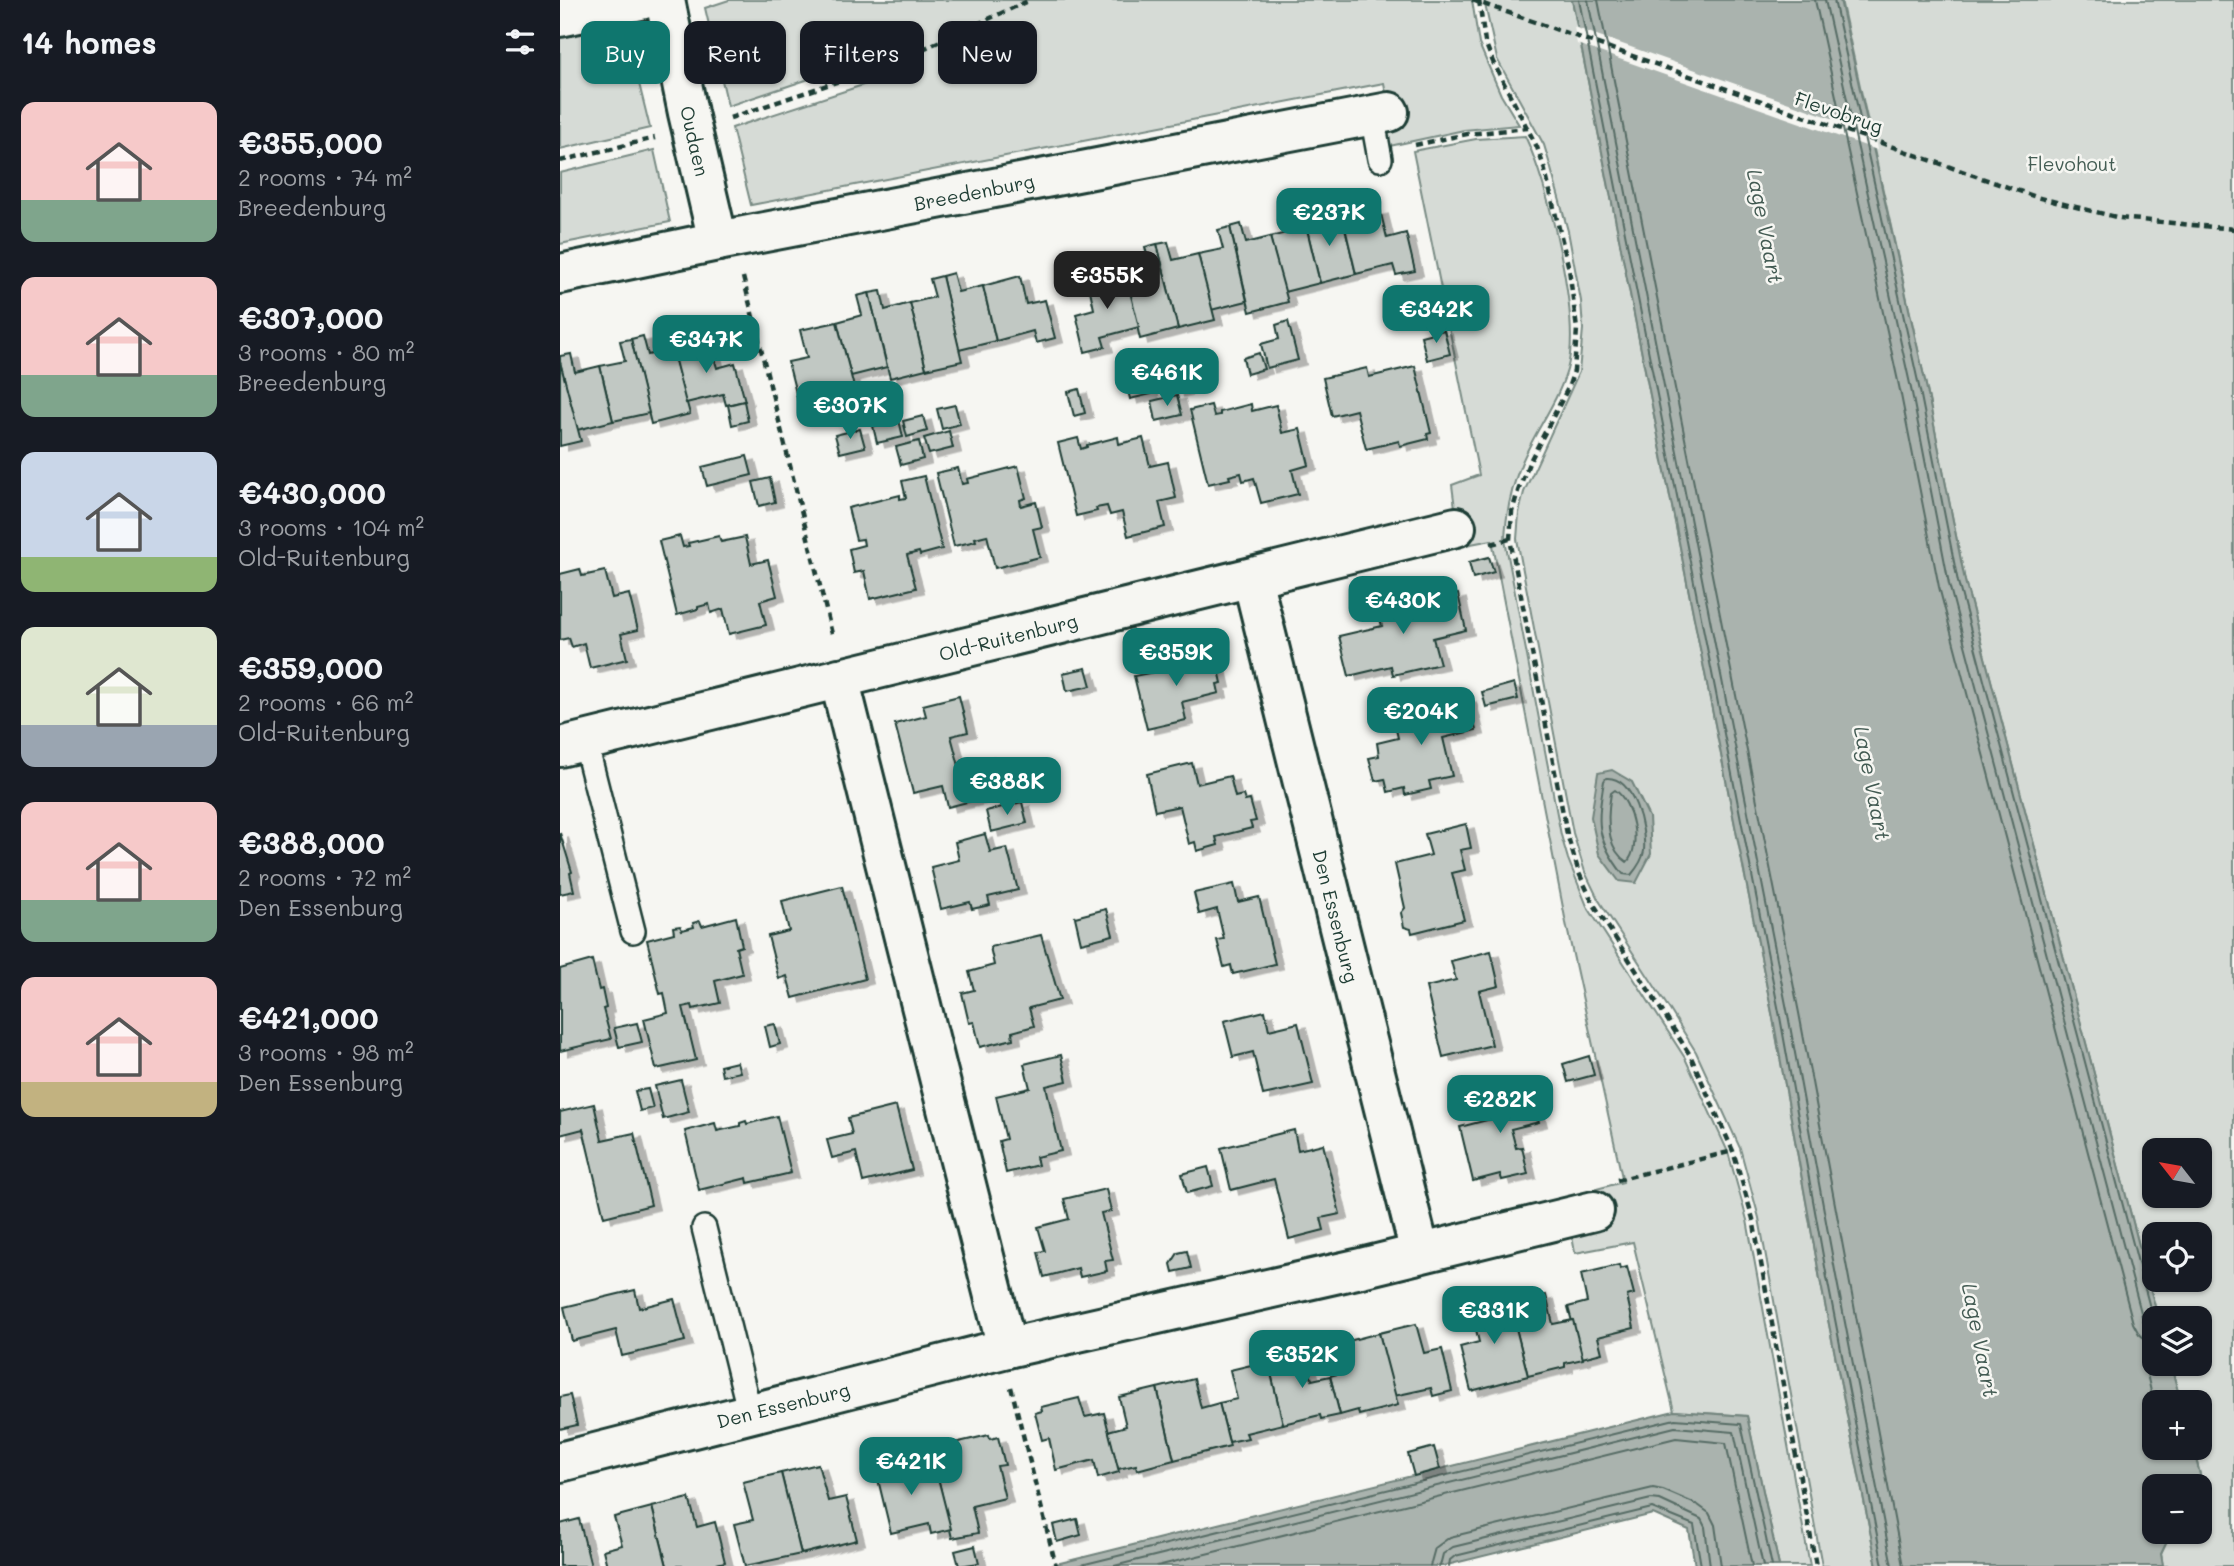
<!DOCTYPE html>
<meta charset="utf-8">
<style>
:root{--surface:#171b24;--page:#242831;--text:#f1f3f6;--muted:#9ea1a6;--accent:#0f766e}
body{margin:0;font-family:Mali,sans-serif;background:var(--page);color:var(--text);height:100vh;display:flex;flex-direction:column;font-size:26px;white-space:nowrap}
*{box-sizing:border-box;margin:0}
p{font-size:23px;color:var(--muted)}
.icon{flex:none;width:38px;height:38px;fill:none;stroke:currentColor;stroke-width:2;stroke-linecap:round;stroke-linejoin:round}
.map{position:relative;flex:1;overflow:hidden}
.drawer{display:flex;flex-direction:column;background:var(--surface);width:560px}
.drawer>*{flex:none}
.banner{position:absolute;left:21px;top:21px;width:665px;height:63px;display:flex;gap:14px}
.needle{width:46px;rotate:301deg}
.buttons{position:absolute;left:1582px;top:1138px;display:grid;gap:14px}
.buttons a{display:grid;place-items:center;width:70px;height:70px;border-radius:14px;background:var(--surface);box-shadow:0 2px 5px #0004;font-size:35px}
.price{position:absolute;translate:-50% -60px;padding:0 16px;border-radius:14px;background:var(--accent);color:#fff;font-size:23px;line-height:46px;filter:drop-shadow(0 2px 4px #0008)}
.price::after{content:'';position:absolute;left:50%;top:42px;width:21px;height:16px;margin-left:-10px;background:inherit;clip-path:polygon(0 0,100% 0,50% 100%)}
.price.selected{background:#222;color:#fff}
ul{padding:0;list-style:none}
li{display:flex;align-items:center;gap:21px;height:175px;padding:0 21px}
li span{display:grid;place-items:center;flex:none;width:196px;height:140px;border-radius:14px;color:#555}
li>.icon{margin-inline-start:auto}
span .icon{width:84px;height:84px;fill:#fffc;stroke-width:1}
li b{font-size:30px}
h2{display:flex;justify-content:space-between;align-items:center;height:84px;padding:0 21px;font-size:30px}
.pill{padding:0 24px;border-radius:14px;background:var(--surface);box-shadow:0 2px 5px #0004;font-size:24px;line-height:63px}
.pill.selected{background:var(--accent);color:#fff}
main{display:flex;flex:1;min-height:0}
.map>svg:first-child{display:block}
</style>
<main>
<section class="drawer">
<h2>14 homes<svg class="icon" aria-label="filters" viewBox="0 0 24 24"><path d="M4 7h16M4 17h16"/><circle cx="9" cy="7" r="2"/><circle cx="15" cy="17" r="2"/></svg></h2>
<ul>
<li><span style="background:linear-gradient(#f6c9c9 70%,#7fa58c 0)"><svg class="icon" aria-label="home" viewBox="0 0 24 24"><path d="M3 11l9-7 9 7M6 9v11h12V9"/></svg></span><div><b>€355,000</b><p>2 rooms · 74 m²</p><p>Breedenburg</p></div></li>
<li><span style="background:linear-gradient(#f6c9c9 70%,#7fa58c 0)"><svg class="icon" aria-label="home" viewBox="0 0 24 24"><path d="M3 11l9-7 9 7M6 9v11h12V9"/></svg></span><div><b>€307,000</b><p>3 rooms · 80 m²</p><p>Breedenburg</p></div></li>
<li><span style="background:linear-gradient(#c9d6e8 75%,#8fb573 0)"><svg class="icon" aria-label="home" viewBox="0 0 24 24"><path d="M3 11l9-7 9 7M6 9v11h12V9"/></svg></span><div><b>€430,000</b><p>3 rooms · 104 m²</p><p>Old-Ruitenburg</p></div></li>
<li><span style="background:linear-gradient(#dfe7d0 70%,#9aa5b1 0)"><svg class="icon" aria-label="home" viewBox="0 0 24 24"><path d="M3 11l9-7 9 7M6 9v11h12V9"/></svg></span><div><b>€359,000</b><p>2 rooms · 66 m²</p><p>Old-Ruitenburg</p></div></li>
<li><span style="background:linear-gradient(#f6c9c9 70%,#7fa58c 0)"><svg class="icon" aria-label="home" viewBox="0 0 24 24"><path d="M3 11l9-7 9 7M6 9v11h12V9"/></svg></span><div><b>€388,000</b><p>2 rooms · 72 m²</p><p>Den Essenburg</p></div></li>
<li><span style="background:linear-gradient(#f6c9c9 75%,#c2b280 0)"><svg class="icon" aria-label="home" viewBox="0 0 24 24"><path d="M3 11l9-7 9 7M6 9v11h12V9"/></svg></span><div><b>€421,000</b><p>3 rooms · 98 m²</p><p>Den Essenburg</p></div></li>
</ul>
</section>
<div class="map">
<svg width="1674" height="1566" viewBox="0 0 1674 1566">
<defs>
<filter id="shadow"><feDropShadow dx="8" dy="4.5" stdDeviation="0" flood-color="#0004"/></filter>
</defs>
<rect width="100%" height="100%" fill="#f6f6f2"/>
<filter id="ink" filterUnits="userSpaceOnUse"><feTurbulence type="fractalNoise" baseFrequency=".0143" numOctaves="2"/><feDisplacementMap in="SourceGraphic" scale="14" xChannelSelector="R" yChannelSelector="G"/><feConvolveMatrix kernelMatrix="1 2 1 2 8 2 1 2 1" color-interpolation-filters="sRGB"/></filter>
<g filter="url(#ink)">
<g fill="#d6dbd6" stroke="#7a8c85" stroke-width="2" fill-rule="evenodd">
<polygon points="169,0 912,0 919,44 941,95 959,125 904,130 825,147 821,131 833,129 824,83 191,205 172,128 306,84 300,62 168,106 145,8"/>
<polygon points="924,0 1012,0 1213,1018 1260,1279 1317,1566 1262,1566 1199,1218 1180,1148 1136,1052 1110,1010 1038,899 1025,872 1013,833 957,539 959,513 964,492 1019,372 1023,329 1021,301 1008,231 990,165 984,145 937,59"/>
<path d="M 1281,0 L 1674,0 L 1674,1566 L 1603,1566 L 1601,1554 L 1612,1531 L 1640,1531 L 1640,1486 L 1634,1486 L 1640,1474 L 1633,1447 L 1640,1447 L 1640,1402 L 1621,1402 L 1610,1363 L 1640,1363 L 1640,1318 L 1598,1318 L 1405,581 L 1367,390 ZM 1594,1150 L 1640,1150 L 1640,1195 L 1594,1195 ZM 1594,1234 L 1640,1234 L 1640,1279 L 1594,1279 Z"/>
<polygon points="64,23 90,128 0,149 0,34"/>
<path d="M 965,136 C 988,184 1022,320 1007,370 C 997,403 975,431 962,462 C 951,488 946,512 945,540 L 1001,835 L 1008,859 L 1027,906 L 1125,1058 L 1168,1152 L 1187,1220 L 1250,1566 L 1219,1566 L 1187,1416 L 1114,1411 L 1073,1242 L 1015,1253 L 1012,1236 L 1039,1226 L 1029,1191 L 1063,1182 L 1006,923 L 932,540 L 900,546 L 892,485 L 919,475 L 853,151 L 916,139 Z"/>
<polygon points="94,150 110,222 0,244 0,173"/>
</g>
<g fill="#aab3ae" stroke="#72847d" stroke-width="2">
<polygon points="1012,0 1280,0 1367,390 1405,581 1598,1318 1594,1318 1594,1363 1610,1363 1621,1402 1594,1402 1594,1447 1633,1447 1640,1475 1634,1486 1594,1486 1594,1531 1612,1531 1601,1554 1603,1566 1317,1566 1260,1279 1213,1018"/>
<polygon points="1052,770 1072,782 1089,817 1091,854 1076,883 1059,881 1039,854 1031,817 1038,773"/>
<polygon points="1114,1411 1187,1416 1219,1566 1135,1566 1129,1530 1093,1514 883,1566 488,1566"/>
</g>
<polygon fill="#f6f6f2" points="1014,27 1314,133 1317,150 1017,44"/>
<g fill="none" stroke-linecap="round" stroke-linejoin="round">
<g stroke="#576c65" stroke-width="2">
<polyline points="1019,0 1220,1017 1267,1278 1323,1566"/>
<polyline points="1028,0 1228,1015 1276,1276 1332,1566"/>
<polyline points="1038,0 1239,1013 1343,1566"/>
<polyline points="1255,0 1341,395 1379,587 1573,1323 1579,1334 1592,1344 1585,1365 1594,1405"/>
<polyline points="1265,0 1352,393 1389,584 1583,1320 1587,1327 1594,1333"/>
<polyline points="1274,0 1360,391 1398,582 1594,1323"/>
<path d="M 1046,778 C 1074,776 1086,829 1084,851 C 1083,859 1076,869 1071,875 L 1063,874 C 1035,838 1037,823 1044,781 Z"/>
<path d="M 1055,790 C 1073,802 1082,847 1067,862 C 1045,848 1047,816 1051,793 Z"/>
<polyline points="517,1566 1115,1419 1181,1424 1212,1566"/>
<polyline points="554,1566 1115,1427 1174,1432 1203,1566"/>
<polyline points="597,1566 1116,1438 1166,1443 1192,1566"/>
<polyline points="870,1566 875,1548 890,1537 1093,1488 1103,1490 1138,1505 1149,1513 1155,1525 1161,1566"/>
<polyline points="880,1566 883,1554 893,1547 1091,1499 1100,1500 1141,1519 1145,1527 1150,1566"/>
<polyline points="889,1566 890,1560 895,1556 1092,1508 1134,1525 1141,1566"/>
</g>
</g>
<g fill="#c1c8c3" stroke="#1f3d34" stroke-width="2" filter="url(#shadow)">
<polygon points="753,206 758,225 783,219 796,274 760,283 742,209"/>
<polygon points="742,209 760,283 724,292 710,237 735,231 730,212"/>
<polygon points="820,210 827,238 846,233 855,271 836,275 833,265 796,274 783,219"/>
<polygon points="681,224 686,243 710,237 728,302 690,312 670,227"/>
<polygon points="670,227 687,301 651,310 638,254 663,249 658,230"/>
<polygon points="608,242 613,260 638,254 655,320 618,329 597,244"/>
<polygon points="597,244 618,329 580,339 565,272 590,266 585,247"/>
<polygon points="565,272 579,327 542,337 545,347 525,352 516,314 534,309 528,281"/>
<polygon points="393,273 398,292 423,286 436,341 399,350 382,276"/>
<polygon points="382,276 402,361 366,369 350,303 375,297 370,279"/>
<polygon points="460,276 466,304 485,300 495,338 476,343 473,331 436,341 423,286"/>
<polygon points="321,291 325,310 350,303 366,369 330,378 309,293"/>
<polygon points="309,293 327,367 291,376 277,322 302,315 297,296"/>
<polygon points="728,321 738,360 707,368 701,344 719,339 716,325"/>
<polygon points="277,322 294,387 238,401 228,362 247,358 240,330"/>
<polygon points="884,330 890,354 867,360 861,336"/>
<polygon points="83,336 88,355 112,349 130,414 91,424 71,339"/>
<polygon points="71,339 89,413 53,421 40,366 65,361 60,341"/>
<polygon points="149,339 157,368 175,363 185,401 166,405 163,394 126,403 112,349"/>
<polygon points="699,353 704,369 687,374 683,358"/>
<polygon points="11,354 15,372 40,366 53,421 17,430 0,362 0,356"/>
<polygon points="0,362 21,441 0,446"/>
<polygon points="627,366 633,388 616,392 611,370"/>
<polygon points="855,366 871,433 867,434 868,439 840,446 839,441 806,449 796,410 772,416 763,378 807,368 809,377"/>
<polygon points="585,373 591,394 570,399 565,378"/>
<polygon points="519,389 525,413 514,416 508,392"/>
<polygon points="617,395 622,415 596,421 592,401"/>
<polygon points="184,401 188,421 172,425 168,405"/>
<polygon points="691,404 692,411 716,405 722,433 740,429 749,465 732,470 738,494 701,503 694,478 683,481 681,473 669,476 670,479 648,484 630,410 651,405 654,416 660,415 660,412"/>
<polygon points="395,405 400,424 382,429 377,409"/>
<polygon points="363,416 367,431 347,437 343,421"/>
<polygon points="339,420 343,437 317,443 313,426"/>
<polygon points="300,429 305,447 280,453 275,435"/>
<polygon points="389,431 393,448 369,454 364,438"/>
<polygon points="558,437 559,444 583,438 590,466 608,462 616,498 599,502 605,527 568,536 562,512 550,515 547,506 536,508 537,511 516,516 498,443 518,438 521,449 527,447 527,445"/>
<polygon points="359,441 363,459 341,465 336,447"/>
<polygon points="187,456 192,475 147,486 142,467"/>
<polygon points="458,466 466,498 460,500 461,506 476,502 482,527 473,529 480,557 435,568 427,535 415,538 416,541 394,546 376,473 398,468 402,484 408,483 407,479"/>
<polygon points="364,476 382,549 360,555 359,552 347,555 356,588 310,599 304,571 294,573 289,549 304,545 303,539 296,540 288,508 340,495 340,499 346,498 342,481"/>
<polygon points="210,478 215,502 199,506 193,482"/>
<polygon points="120,536 123,547 129,546 128,543 159,536 161,542 185,537 191,564 208,560 217,596 200,601 206,625 169,634 163,609 151,613 149,604 138,607 138,609 117,615 99,541"/>
<polygon points="929,557 934,572 913,578 909,562"/>
<polygon points="20,569 22,576 45,571 52,598 69,594 78,630 61,634 67,659 30,668 24,643 12,647 9,638 0,640 0,574"/>
<polygon points="898,594 906,630 873,638 880,664 833,675 831,666 789,676 779,636 822,626 816,606 862,595 864,602"/>
<polygon points="648,653 651,662 657,661 662,683 657,684 659,693 622,702 626,720 587,729 574,676 594,672 592,667"/>
<polygon points="526,668 531,686 507,691 503,673"/>
<polygon points="954,683 958,699 926,707 922,692"/>
<polygon points="399,696 408,732 391,736 399,766 433,757 442,793 388,807 383,786 353,793 335,724 366,716 363,705"/>
<polygon points="908,698 916,730 883,738 892,776 869,781 871,789 845,795 844,788 828,792 825,779 815,781 809,758 819,756 817,743 838,738 833,717"/>
<polygon points="632,763 637,784 670,776 675,797 683,795 685,801 690,800 696,821 690,822 692,828 656,837 658,845 637,851 635,842 629,844 620,806 595,811 587,774"/>
<polygon points="462,802 467,823 431,832 426,811"/>
<polygon points="906,824 911,848 900,850 905,870 892,873 904,920 852,933 851,929 844,927 841,913 845,908 835,864 871,855 865,834"/>
<polygon points="0,833 12,872 10,873 14,891 0,894"/>
<polygon points="425,834 430,852 447,848 458,890 428,897 430,905 412,909 410,902 381,909 371,867 399,860 395,842"/>
<polygon points="674,884 678,902 699,897 715,964 673,974 671,965 664,967 657,940 664,939 657,909 639,914 634,893"/>
<polygon points="282,886 305,979 233,998 227,976 219,979 208,936 229,931 222,901"/>
<polygon points="546,909 553,935 521,943 515,917"/>
<polygon points="176,917 182,946 176,948 182,974 155,981 160,1003 133,1009 132,1005 123,1007 136,1060 96,1069 84,1019 108,1013 104,993 100,994 87,940 114,933 113,927 120,926 122,930 134,927 133,923 140,921 142,926"/>
<polygon points="481,935 500,1000 469,1008 474,1026 452,1032 453,1039 420,1047 414,1022 409,1023 402,993 414,990 409,972 434,965 430,947"/>
<polygon points="931,951 939,986 919,991 932,1045 883,1057 866,987 896,980 891,961"/>
<polygon points="32,960 39,990 42,989 46,1008 43,1009 51,1039 0,1051 0,969"/>
<polygon points="705,1011 709,1030 738,1023 753,1084 703,1095 693,1052 673,1057 664,1021"/>
<polygon points="77,1023 82,1042 59,1047 54,1028"/>
<polygon points="215,1024 220,1044 210,1047 205,1026"/>
<polygon points="501,1055 507,1081 486,1086 501,1151 476,1157 478,1165 446,1173 439,1141 446,1139 436,1096 470,1088 464,1064"/>
<polygon points="1029,1056 1034,1075 1008,1082 1003,1064"/>
<polygon points="177,1062 180,1072 162,1076 160,1066"/>
<polygon points="121,1080 129,1112 103,1119 95,1086"/>
<polygon points="970,1085 979,1122 951,1129 956,1148 962,1147 968,1174 942,1180 940,1174 913,1181 900,1127 931,1119 925,1096"/>
<polygon points="88,1089 93,1108 80,1111 75,1091"/>
<polygon points="34,1104 42,1140 74,1133 91,1205 44,1217 23,1129 0,1135 0,1112"/>
<polygon points="336,1106 352,1170 303,1182 296,1152 272,1158 267,1140 292,1134 288,1118"/>
<polygon points="217,1116 231,1173 188,1183 187,1178 139,1190 125,1131 155,1123 157,1131 180,1126 180,1123 186,1121 187,1124"/>
<polygon points="734,1130 738,1150 763,1144 780,1214 761,1218 764,1230 729,1239 714,1179 671,1190 661,1148"/>
<polygon points="648,1167 653,1186 627,1193 622,1174"/>
<polygon points="546,1189 551,1211 541,1213 553,1260 545,1261 547,1271 520,1277 518,1268 484,1277 478,1252 485,1251 478,1227 509,1219 504,1199"/>
<polygon points="627,1251 631,1268 613,1272 611,1264 618,1253"/>
<polygon points="1059,1265 1060,1269 1067,1267 1074,1294 1067,1296 1074,1328 1038,1337 1042,1353 1022,1358 1008,1307 1027,1302 1021,1274"/>
<polygon points="75,1290 79,1308 114,1299 125,1341 62,1356 56,1330 12,1341 4,1307"/>
<polygon points="986,1295 993,1324 1013,1320 1023,1359 1005,1363 1005,1367 968,1376 950,1305"/>
<polygon points="948,1296 968,1376 911,1391 900,1347 919,1342 910,1305"/>
<polygon points="856,1324 864,1353 882,1349 892,1391 873,1396 871,1388 834,1396 819,1333"/>
<polygon points="819,1333 838,1405 799,1415 798,1410 780,1415 770,1376 788,1371 781,1343"/>
<polygon points="745,1352 752,1380 770,1376 780,1415 761,1419 760,1415 723,1424 708,1361"/>
<polygon points="708,1361 723,1424 686,1433 688,1438 669,1442 659,1403 677,1399 670,1370"/>
<polygon points="634,1379 641,1408 659,1403 670,1446 614,1460 597,1388"/>
<polygon points="597,1388 614,1460 577,1470 576,1465 558,1469 548,1431 566,1426 559,1397"/>
<polygon points="10,1395 17,1425 0,1429 0,1397"/>
<polygon points="519,1398 525,1417 544,1413 559,1472 538,1478 534,1460 496,1470 489,1438 482,1440 475,1413 482,1411 481,1407"/>
<polygon points="429,1435 430,1439 438,1437 445,1465 437,1466 445,1498 412,1506 418,1533 392,1538 378,1478 397,1473 390,1444"/>
<polygon points="874,1447 880,1469 854,1476 848,1454"/>
<polygon points="352,1454 359,1482 378,1478 391,1529 371,1534 369,1524 331,1533 314,1463"/>
<polygon points="258,1464 268,1501 286,1497 297,1540 241,1554 221,1473"/>
<polygon points="221,1473 241,1554 185,1566 174,1524 193,1520 183,1482"/>
<polygon points="129,1498 137,1527 155,1522 165,1562 147,1566 107,1566 92,1507"/>
<polygon points="92,1507 107,1566 47,1566 43,1550 62,1545 54,1517"/>
<polygon points="19,1519 31,1566 0,1566 0,1524"/>
<polygon points="517,1519 521,1535 497,1542 493,1525"/>
<polygon points="415,1546 419,1563 399,1566 395,1551"/>
</g>
<g fill="none" stroke-linecap="round" stroke-linejoin="round">
<g stroke="#1f3d34" stroke-width="28">
<g id="service">
<polyline points="812,115 820,159"/>
<polyline points="25,741 73,931"/>
<polyline points="144,1228 190,1414"/>
</g>
</g>
<g stroke="#1f3d34" stroke-width="44">
<g id="minor">
<polyline points="105,0 128,113 158,241"/>
<polyline points="0,17 81,0"/>
<polyline points="0,274 158,241 829,112"/>
<polyline points="692,578 860,1253"/>
<polyline points="279,678 447,1348"/>
<polyline points="0,747 896,527"/>
<polyline points="0,1462 447,1348 801,1268 1034,1211"/>
</g>
</g>
<g stroke="#1f3d34" stroke-width="4.5" stroke-dasharray="7 5" stroke-linecap="butt">
<polyline points="919,0 925,42 933,62 977,147 984,167 1009,269 1017,329 1014,371 1008,388 969,463 958,491 952,512 950,539 1007,834 1019,873 1033,903 1130,1055 1173,1151 1193,1219 1256,1566"/>
<polyline points="170,118 332,63 470,0"/>
<polyline points="855,145 907,134 968,128"/>
<polyline points="0,161 95,138"/>
<polyline points="1643,226 1674,229"/>
<polyline points="183,277 273,638"/>
<polyline points="931,544 950,539"/>
<polyline points="1057,1180 1173,1151"/>
<polyline points="451,1387 496,1566"/>
</g>
<use href="#service" stroke="#f6f6f2" stroke-width="23"/>
<use href="#minor" stroke="#f6f6f2" stroke-width="38"/>
<polyline stroke="#1f3d34" stroke-width="4.5" stroke-dasharray="7 5" stroke-linecap="butt" points="912,0 1476,197 1560,218 1643,226"/>
</g>
</g>
<g text-anchor="middle" dominant-baseline="central" stroke-width="5" stroke-linejoin="round" paint-order="stroke">
<g font-size="19" fill="#1f3d34" stroke="#f6f6f2">
<text transform="translate(1279 112) rotate(19)">Flevobrug</text>
<text transform="translate(135 141) rotate(77)">Oudaen</text>
<text transform="translate(414 192) rotate(-11)">Breedenburg</text>
<text transform="translate(448 637) rotate(-14)">Old-Ruitenburg</text>
<text transform="translate(776 916) rotate(76)">Den Essenburg</text>
<text transform="translate(223 1405) rotate(-14)">Den Essenburg</text>
</g>
<g font-size="19" fill="#445d54" stroke="#f6f6f2">
<text x="1512" y="163">Flevohout</text>
</g>
<g font-size="21" font-style="italic" fill="#425a52" stroke="#f6f6f2">
<text transform="translate(1206 226) rotate(79)">Lage Vaart</text>
<text transform="translate(1313 783) rotate(79)">Lage Vaart</text>
<text transform="translate(1421 1340) rotate(79)">Lage Vaart</text>
</g>
</g>
</svg>
<div class="buttons">
<a><svg class="needle" viewBox="-14 -14 28 28"><path d="M0-13l5 13h-10z" fill="#e53935"/><path d="M0 13l5-13h-10z" fill="#9ea1a6"/></svg></a>
<a><svg class="icon" aria-label="locate" viewBox="0 0 24 24"><circle cx="12" cy="12" r="6"/><path d="M12 2v4M12 18v4M2 12h4M18 12h4"/></svg></a>
<a><svg class="icon" aria-label="layers" viewBox="0 0 24 24"><path d="M12 4l9 5-9 5-9-5zM3 14l9 5 9-5"/></svg></a>
<a>+</a>
<a>−</a>
</div>
<b class="price" style="left:769px;top:248px">€237K</b>
<b class="price selected" style="left:547px;top:311px">€355K</b>
<b class="price" style="left:876px;top:345px">€342K</b>
<b class="price" style="left:146px;top:375px">€347K</b>
<b class="price" style="left:607px;top:408px">€461K</b>
<b class="price" style="left:290px;top:441px">€307K</b>
<b class="price" style="left:843px;top:636px">€430K</b>
<b class="price" style="left:616px;top:688px">€359K</b>
<b class="price" style="left:861px;top:747px">€204K</b>
<b class="price" style="left:447px;top:817px">€388K</b>
<b class="price" style="left:940px;top:1135px">€282K</b>
<b class="price" style="left:934px;top:1346px">€331K</b>
<b class="price" style="left:742px;top:1390px">€352K</b>
<b class="price" style="left:351px;top:1497px">€421K</b>
<div class="banner">
<a class="pill selected">Buy</a>
<a class="pill">Rent</a>
<a class="pill">Filters</a>
<a class="pill">New</a>
</div>
</div>
</main>
